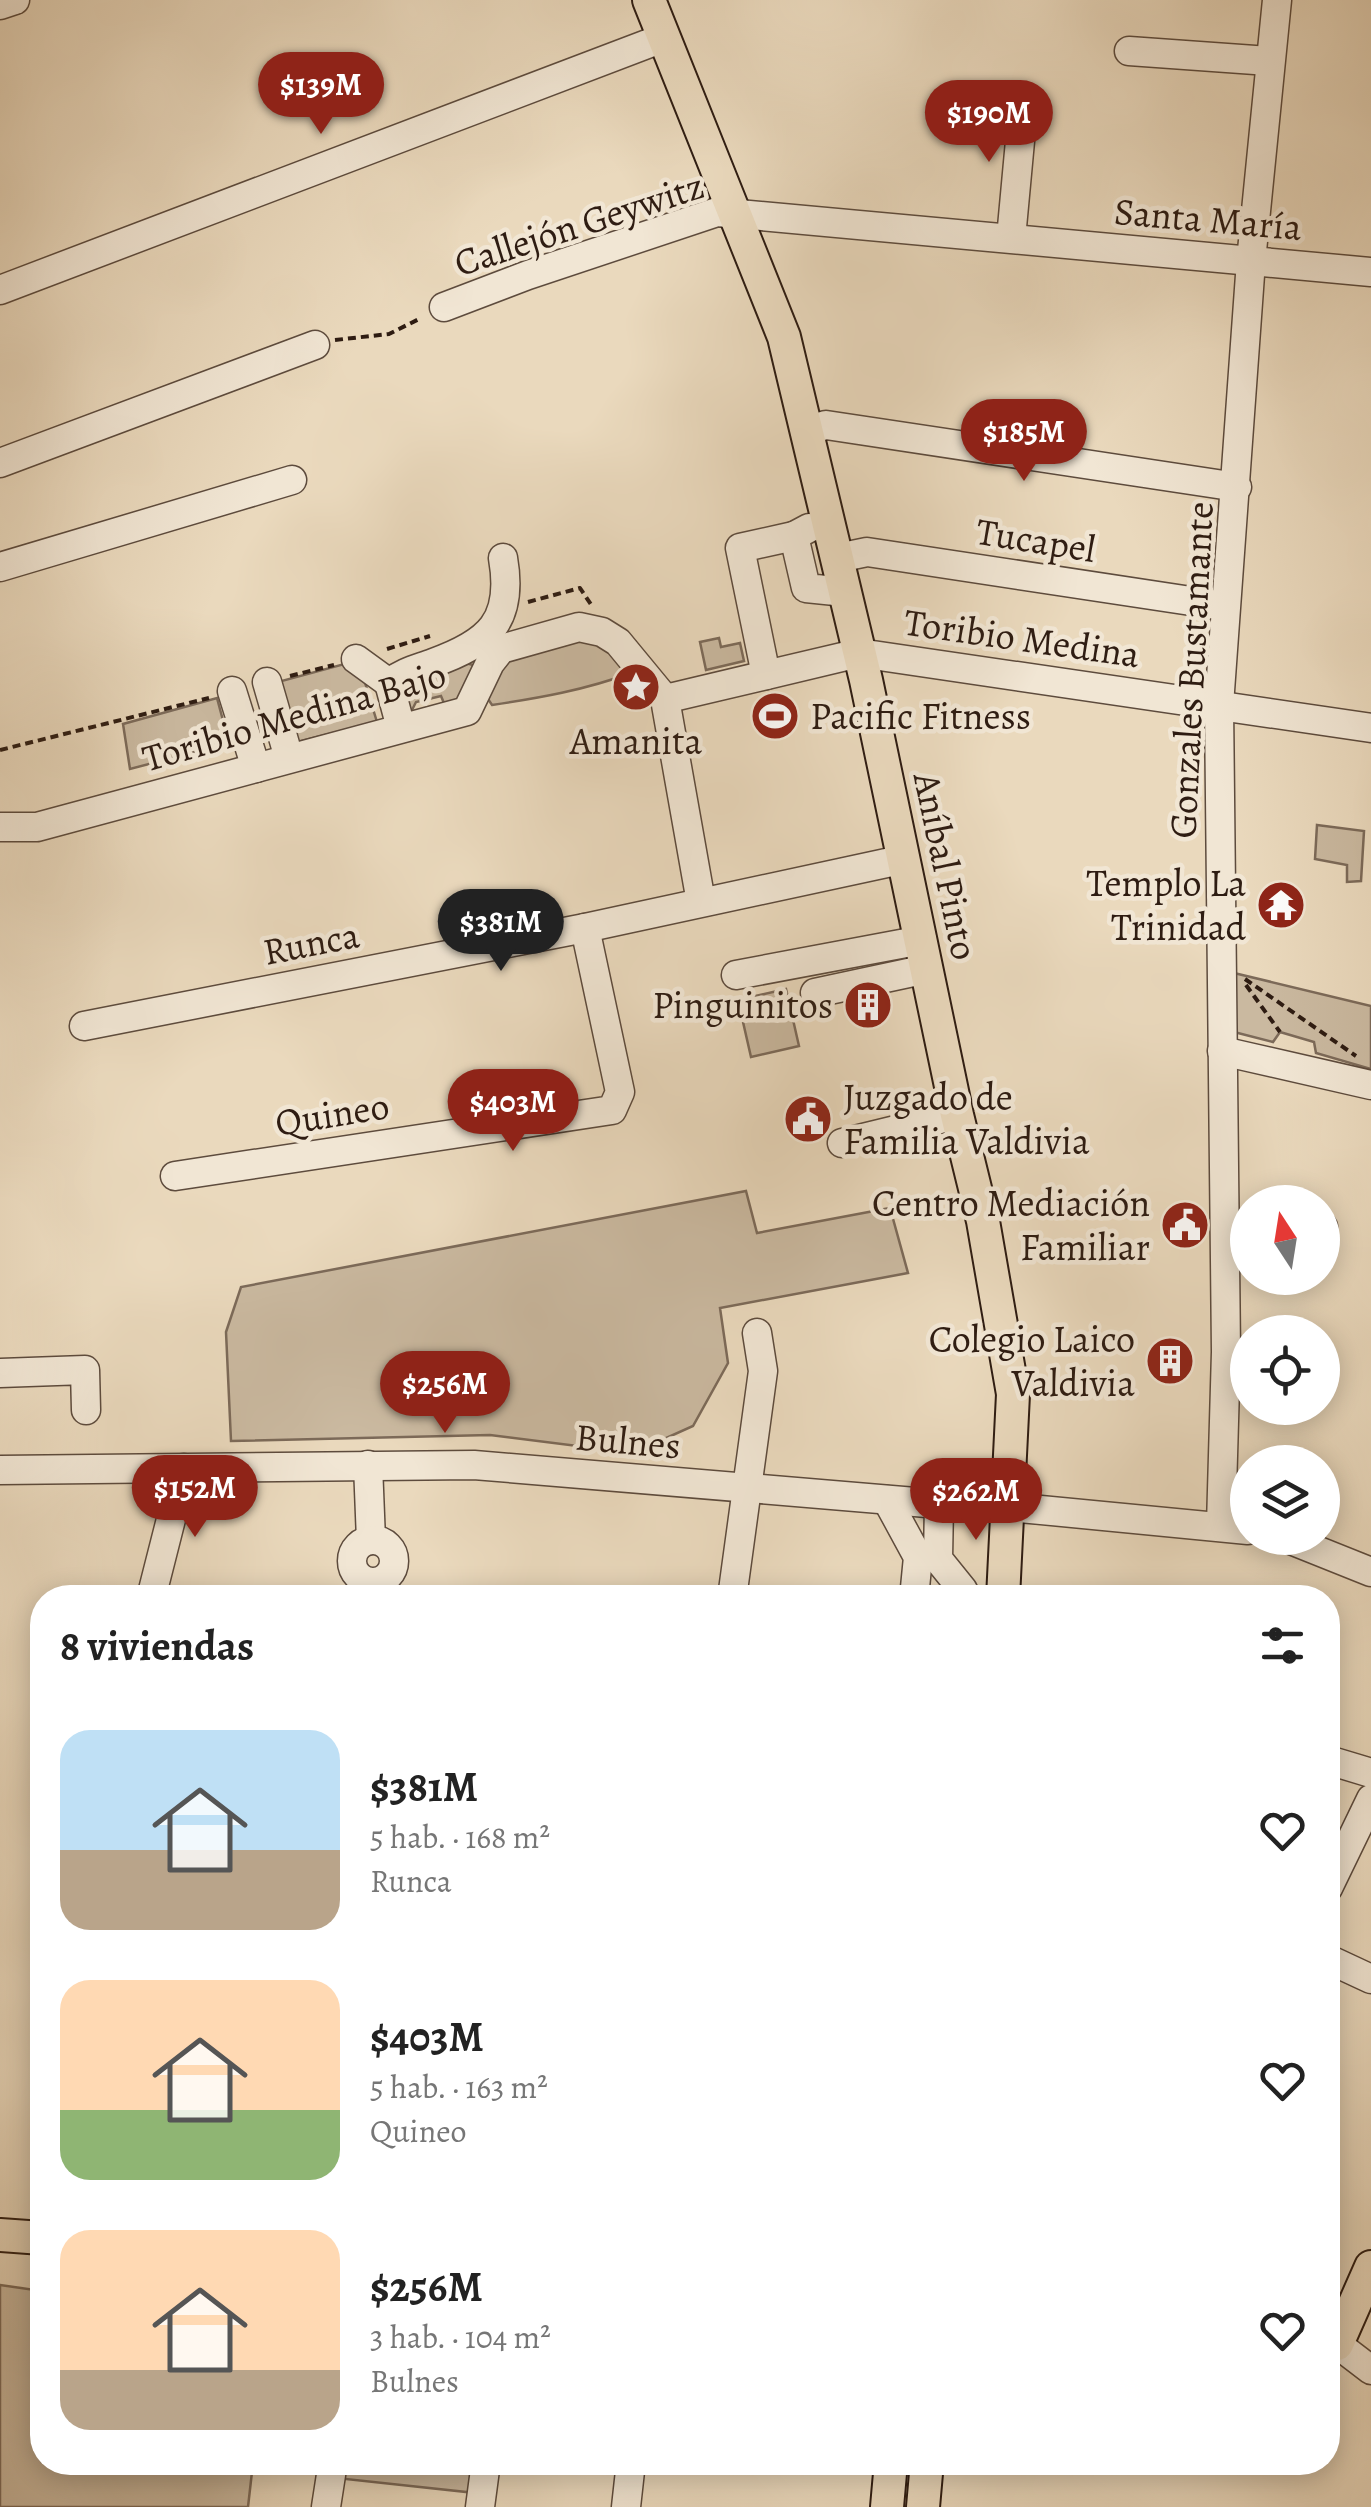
<!DOCTYPE html>
<html lang="es">
<meta charset="utf-8">
<style>
:root{--surface:#fff;--page:#f2f2f2;--text:#222;--muted:#767676;--accent:#8f2418}
body{margin:0;font-family:Alegreya,serif;background:var(--page);color:var(--text);height:100vh;display:flex;flex-direction:column;font-size:38px;white-space:nowrap}
*{box-sizing:border-box;margin:0}
p{font-size:32px;color:var(--muted)}
.icon{flex:none;width:55px;height:55px;fill:none;stroke:currentColor;stroke-width:2;stroke-linecap:round;stroke-linejoin:round}
.map{position:relative;flex:1;overflow:hidden}
.side{position:absolute;left:30px;top:1585px;width:1310px;height:890px;display:flex;flex-direction:column;background:var(--surface);border-radius:40px;box-shadow:0 5px 25px #0003}
.side>*{flex:none}
.needle{width:65px;rotate:348deg}
.controls{position:absolute;left:1230px;top:1185px;display:grid;gap:20px}
.controls a{display:grid;place-items:center;width:110px;height:110px;border-radius:50%;background:var(--surface);box-shadow:0 5px 25px #0003;font-size:50px}
.price{position:absolute;translate:-50% -85px;padding:0 22px;border-radius:35px;background:var(--accent);color:#fff;font-size:32px;line-height:65px;filter:drop-shadow(0 2px 5px #0008)}
.price::after{content:'';position:absolute;left:50%;top:60px;width:30px;height:22px;margin-left:-15px;background:inherit;clip-path:polygon(0 0,100% 0,50% 100%)}
.price.selected{background:#222;color:#fff}
ul{padding:0;list-style:none}
li{display:flex;align-items:center;gap:30px;height:250px;padding:0 30px}
li span{display:grid;place-items:center;flex:none;width:280px;height:200px;border-radius:30px;color:#555}
li>.icon{margin-inline-start:auto}
span .icon{width:120px;height:120px;fill:#fffc;stroke-width:1}
li b{font-size:42px}
h2{display:flex;justify-content:space-between;align-items:center;height:120px;padding:0 30px;font-size:42px}
.map>svg:first-child{display:block}
</style>
<div class="map">
<svg width="1371" height="2507" viewBox="0 0 1371 2507">
<rect width="100%" height="100%" fill="#ead9bd"/>
<filter id="stains"><feTurbulence type="fractalNoise" baseFrequency=".002" numOctaves="4"/><feColorMatrix values="0 0 0 0 .2 0 0 0 0 .09 0 0 0 0 .02 0 0 0 .5 -.17"/></filter>
<radialGradient id="worn" r=".72"><stop offset=".6" stop-color="#630" stop-opacity="0"/><stop offset="1" stop-color="#630" stop-opacity=".3"/></radialGradient>
<g fill="#cab9a0" stroke="#7c6a59" stroke-width="2.5">
<polygon points="719,638 721,647 740,643 744,661 706,670 700,642"/>
<path d="M 600,639 L 631,673 C 585,690 539,698 492,705 L 486,696 L 498,666 L 532,645 Z"/>
<path d="M 455,660 L 473,665 C 476,689 466,697 446,708 L 441,696 L 416,702 L 409,716 L 404,703 L 405,685 Z"/>
<polygon points="348,663 362,673 377,722 293,743 274,683"/>
<polygon points="217,698 229,743 130,769 123,724"/>
<polygon points="1317,825 1364,831 1361,881 1347,882 1347,865 1315,859"/>
<polygon points="1234,973 1371,1006 1371,1069 1316,1053 1314,1042 1280,1032 1273,1042 1234,1032"/>
<polygon points="786,989 799,1046 751,1057 738,1000"/>
<polygon points="746,1191 757,1233 890,1208 908,1273 720,1308 728,1363 693,1426 633,1453 490,1435 231,1441 226,1332 241,1287"/>
<polygon points="0,2285 42,2291 42,2462 253,2463 248,2507 0,2507"/>
<polygon points="337,2463 479,2463 476,2493 336,2478"/>
</g>
<g fill="none" stroke-linecap="round" stroke-linejoin="round">
<g stroke="#5d4b3d" stroke-width="31">
<g id="minor">
<polyline points="0,5 15,0"/>
<polyline points="1129,51 1269,61"/>
<polyline points="1011,238 1024,98"/>
<polyline points="0,290 663,38"/>
<polyline points="444,307 528,275 717,212 1371,272"/>
<polyline points="808,430 826,425 1237,487"/>
<polyline points="0,463 315,345"/>
<polyline points="809,528 794,536 806,588 845,592"/>
<polyline points="838,558 867,552 1224,606"/>
<polyline points="0,567 292,480"/>
<polyline points="356,659 389,683"/>
<polyline points="766,675 740,548 794,536"/>
<polyline points="267,682 289,758"/>
<polyline points="232,691 256,768"/>
<polyline points="665,699 859,653 1371,728"/>
<path d="M 401,728 L 389,683 C 403,672 417,669 433,663 C 489,643 514,621 503,558"/>
<polyline points="0,827 37,827 467,711 490,663 501,649 579,627 602,632 618,642 665,699 701,902"/>
<polyline points="736,975 922,940"/>
<polyline points="815,993 927,969"/>
<polyline points="84,1026 585,928 905,859"/>
<polyline points="1222,1051 1371,1085"/>
<polyline points="842,1143 957,1115"/>
<polyline points="175,1176 612,1110 620,1092 585,928"/>
<polyline points="1322,1227 1323,1227"/>
<polyline points="0,1373 85,1370 86,1410"/>
<polyline points="368,1465 371,1540"/>
<polyline points="0,1470 474,1465 939,1504 1010,1507 1248,1530"/>
<polyline points="887,1500 918,1557 914,1598"/>
<polyline points="939,1504 938,1559 963,1590"/>
<polyline points="1221,1525 1226,1352 1219,705 1251,261 1277,0"/>
<polyline points="1286,1538 1371,1572"/>
<circle cx="373" cy="1561" r="21"/>
<polyline points="151,1598 184,1468"/>
<polyline points="732,1598 763,1371 757,1333"/>
<polyline points="1328,1760 1371,1773"/>
<polyline points="1328,1888 1371,1799"/>
<polyline points="1328,1959 1371,1979"/>
<polyline points="1337,2344 1371,2370"/>
<polyline points="326,2507 333,2462"/>
<polyline points="480,2507 486,2462"/>
<polyline points="626,2507 631,2462"/>
</g>
</g>
<g stroke="#2e1c12" stroke-width="36">
<g id="major">
<polyline points="649,0 784,337 866,680 957,1115 983,1221 1013,1394 1003,1598"/>
<polyline points="0,2235 42,2238"/>
<polyline points="1328,2344 1337,2344 1371,2267"/>
<polyline points="887,2507 891,2462"/>
<polyline points="923,2507 927,2462"/>
</g>
</g>
<g stroke="#2e1c12" stroke-width="4" stroke-dasharray="8 5" stroke-linecap="butt">
<polyline points="335,340 389,334 421,318"/>
<polyline points="528,602 580,588 592,606"/>
<polyline points="387,649 430,636"/>
<polyline points="290,676 334,665"/>
<polyline points="0,750 209,698"/>
<polyline points="1245,979 1356,1056"/>
<polyline points="1246,985 1280,1032"/>
</g>
<use href="#minor" stroke="#f1e6d4" stroke-width="28"/>
<use href="#major" stroke="#ead9bd" stroke-width="32"/>
</g>
<defs>
<g id="sight-disc" transform="scale(2.5)"><circle r="9.5" fill="#8f2418" stroke="#f1e6d4"/><path d="M0-6L1.8-2.2L6-1.7L2.9 1.2L3.7 5.4L0 3.3L-3.7 5.4L-2.9 1.2L-6-1.7L-1.8-2.2Z" fill="#fff"/></g>
<g id="stadium-disc" transform="scale(2.5)"><circle r="9.5" fill="#8f2418" stroke="#f1e6d4"/><path d="M0-5a6.5 5 0 1 0 0 10a6.5 5 0 1 0 0-10ZM-3.5-1.8h7v3.6h-7Z" fill="#fff"/></g>
<g id="temple-disc" transform="scale(2.5)"><circle r="9.5" fill="#8f2418" stroke="#f1e6d4"/><path d="M0-6L5-2H3V0L6.5 2.5H4V6H1.5V3h-3V6H-4V2.5H-6.5L-3 0V-2H-5Z" fill="#fff"/></g>
<g id="building-disc" transform="scale(2.5)"><circle r="9.5" fill="#8f2418" stroke="#f1e6d4"/><path d="M-4-6H4V6H1V3H-1V6H-4ZM-2.5-4.3h1.7v1.8h-1.7ZM.8-4.3h1.7v1.8H.8ZM-2.5-1h1.7V.8h-1.7ZM.8-1h1.7V.8H.8Z" fill="#fff"/></g>
<g id="civic-disc" transform="scale(2.5)"><circle r="9.5" fill="#8f2418" stroke="#f1e6d4"/><path d="M-.6-6.5H3V-4.5H.6V-3L4-1V1h2V6H-6V1h2V-1L-.6-3ZM-1.2 2.5V6h2.4V2.5Z" fill="#fff"/></g>
</defs>
<g fill-rule="evenodd">
<use href="#sight-disc" x="636" y="687"/>
<use href="#stadium-disc" x="775" y="716"/>
<use href="#temple-disc" x="1281" y="905"/>
<use href="#building-disc" x="868" y="1005"/>
<use href="#civic-disc" x="808" y="1119"/>
<use href="#civic-disc" x="1185" y="1225"/>
<use href="#building-disc" x="1170" y="1361"/>
</g>
<g text-anchor="middle" dominant-baseline="central" stroke-width="9" stroke-linejoin="round" paint-order="stroke">
<g font-size="38" fill="#2e1c12" stroke="#f1e6d4">
<text transform="translate(1208 219) rotate(5)">Santa María</text>
<text transform="translate(579 224) rotate(-18)">Callejón Geywitz</text>
<text transform="translate(1036 540) rotate(9)">Tucapel</text>
<text transform="translate(1022 638) rotate(8)">Toribio Medina</text>
<text transform="translate(1191 670) rotate(-87)">Gonzales Bustamante</text>
<text transform="translate(294 716) rotate(-16)">Toribio Medina Bajo</text>
<text transform="translate(946 866) rotate(78)">Aníbal Pinto</text>
<text transform="translate(311 943) rotate(-11)">Runca</text>
<text transform="translate(332 1114) rotate(-9)">Quineo</text>
<text transform="translate(628 1441) rotate(5)">Bulnes</text>
</g>
<g font-size="38" fill="#2e1c12" stroke="#f1e6d4" text-anchor="end">
<text x="810" y="716" text-anchor="start">Pacific Fitness</text>
<text x="636" y="741" text-anchor="middle">Amanita</text>
<text x="1246" y="883">Templo La<tspan x="1246" dy="44">Trinidad</tspan></text>
<text x="833" y="1005">Pinguinitos</text>
<text x="843" y="1097" text-anchor="start">Juzgado de<tspan x="843" dy="44">Familia Valdivia</tspan></text>
<text x="1150" y="1203">Centro Mediación<tspan x="1150" dy="44">Familiar</tspan></text>
<text x="1135" y="1339">Colegio Laico<tspan x="1135" dy="44">Valdivia</tspan></text>
</g>
</g>
<rect width="100%" height="100%" filter="url(#stains)"/>
<rect width="100%" height="100%" fill="url(#worn)"/>
</svg>
<div class="controls">
<a><svg class="needle" viewBox="-14 -14 28 28"><path d="M0-13l5 13h-10z" fill="#e53935"/><path d="M0 13l5-13h-10z" fill="#767676"/></svg></a>
<a><svg class="icon" aria-label="locate" viewBox="0 0 24 24"><circle cx="12" cy="12" r="6"/><path d="M12 2v4M12 18v4M2 12h4M18 12h4"/></svg></a>
<a><svg class="icon" aria-label="layers" viewBox="0 0 24 24"><path d="M12 4l9 5-9 5-9-5zM3 14l9 5 9-5"/></svg></a>
</div>
<b class="price" style="left:321px;top:137px">$139M</b>
<b class="price" style="left:989px;top:165px">$190M</b>
<b class="price" style="left:1024px;top:484px">$185M</b>
<b class="price selected" style="left:501px;top:974px">$381M</b>
<b class="price" style="left:513px;top:1154px">$403M</b>
<b class="price" style="left:445px;top:1436px">$256M</b>
<b class="price" style="left:195px;top:1540px">$152M</b>
<b class="price" style="left:976px;top:1543px">$262M</b>
<section class="side">
<h2>8 viviendas<svg class="icon" aria-label="filters" viewBox="0 0 24 24"><path d="M4 7h16M4 17h16"/><circle cx="9" cy="7" r="2"/><circle cx="15" cy="17" r="2"/></svg></h2>
<ul>
<li><span style="background:linear-gradient(#bfe0f5 60%,#b9a48a 0)"><svg class="icon" aria-label="home" viewBox="0 0 24 24"><path d="M3 11l9-7 9 7M6 9v11h12V9"/></svg></span><div><b>$381M</b><p>5 hab. · 168 m²</p><p>Runca</p></div><svg class="icon" aria-label="heart" viewBox="0 0 24 24"><path d="M12 20l-8-8c-3-5 5-10 8-4 3-6 11-1 8 4z"/></svg></li>
<li><span style="background:linear-gradient(#ffd9b3 65%,#8fb573 0)"><svg class="icon" aria-label="home" viewBox="0 0 24 24"><path d="M3 11l9-7 9 7M6 9v11h12V9"/></svg></span><div><b>$403M</b><p>5 hab. · 163 m²</p><p>Quineo</p></div><svg class="icon" aria-label="heart" viewBox="0 0 24 24"><path d="M12 20l-8-8c-3-5 5-10 8-4 3-6 11-1 8 4z"/></svg></li>
<li><span style="background:linear-gradient(#ffd9b3 70%,#b9a48a 0)"><svg class="icon" aria-label="home" viewBox="0 0 24 24"><path d="M3 11l9-7 9 7M6 9v11h12V9"/></svg></span><div><b>$256M</b><p>3 hab. · 104 m²</p><p>Bulnes</p></div><svg class="icon" aria-label="heart" viewBox="0 0 24 24"><path d="M12 20l-8-8c-3-5 5-10 8-4 3-6 11-1 8 4z"/></svg></li>
</ul>
</section>
</div>
